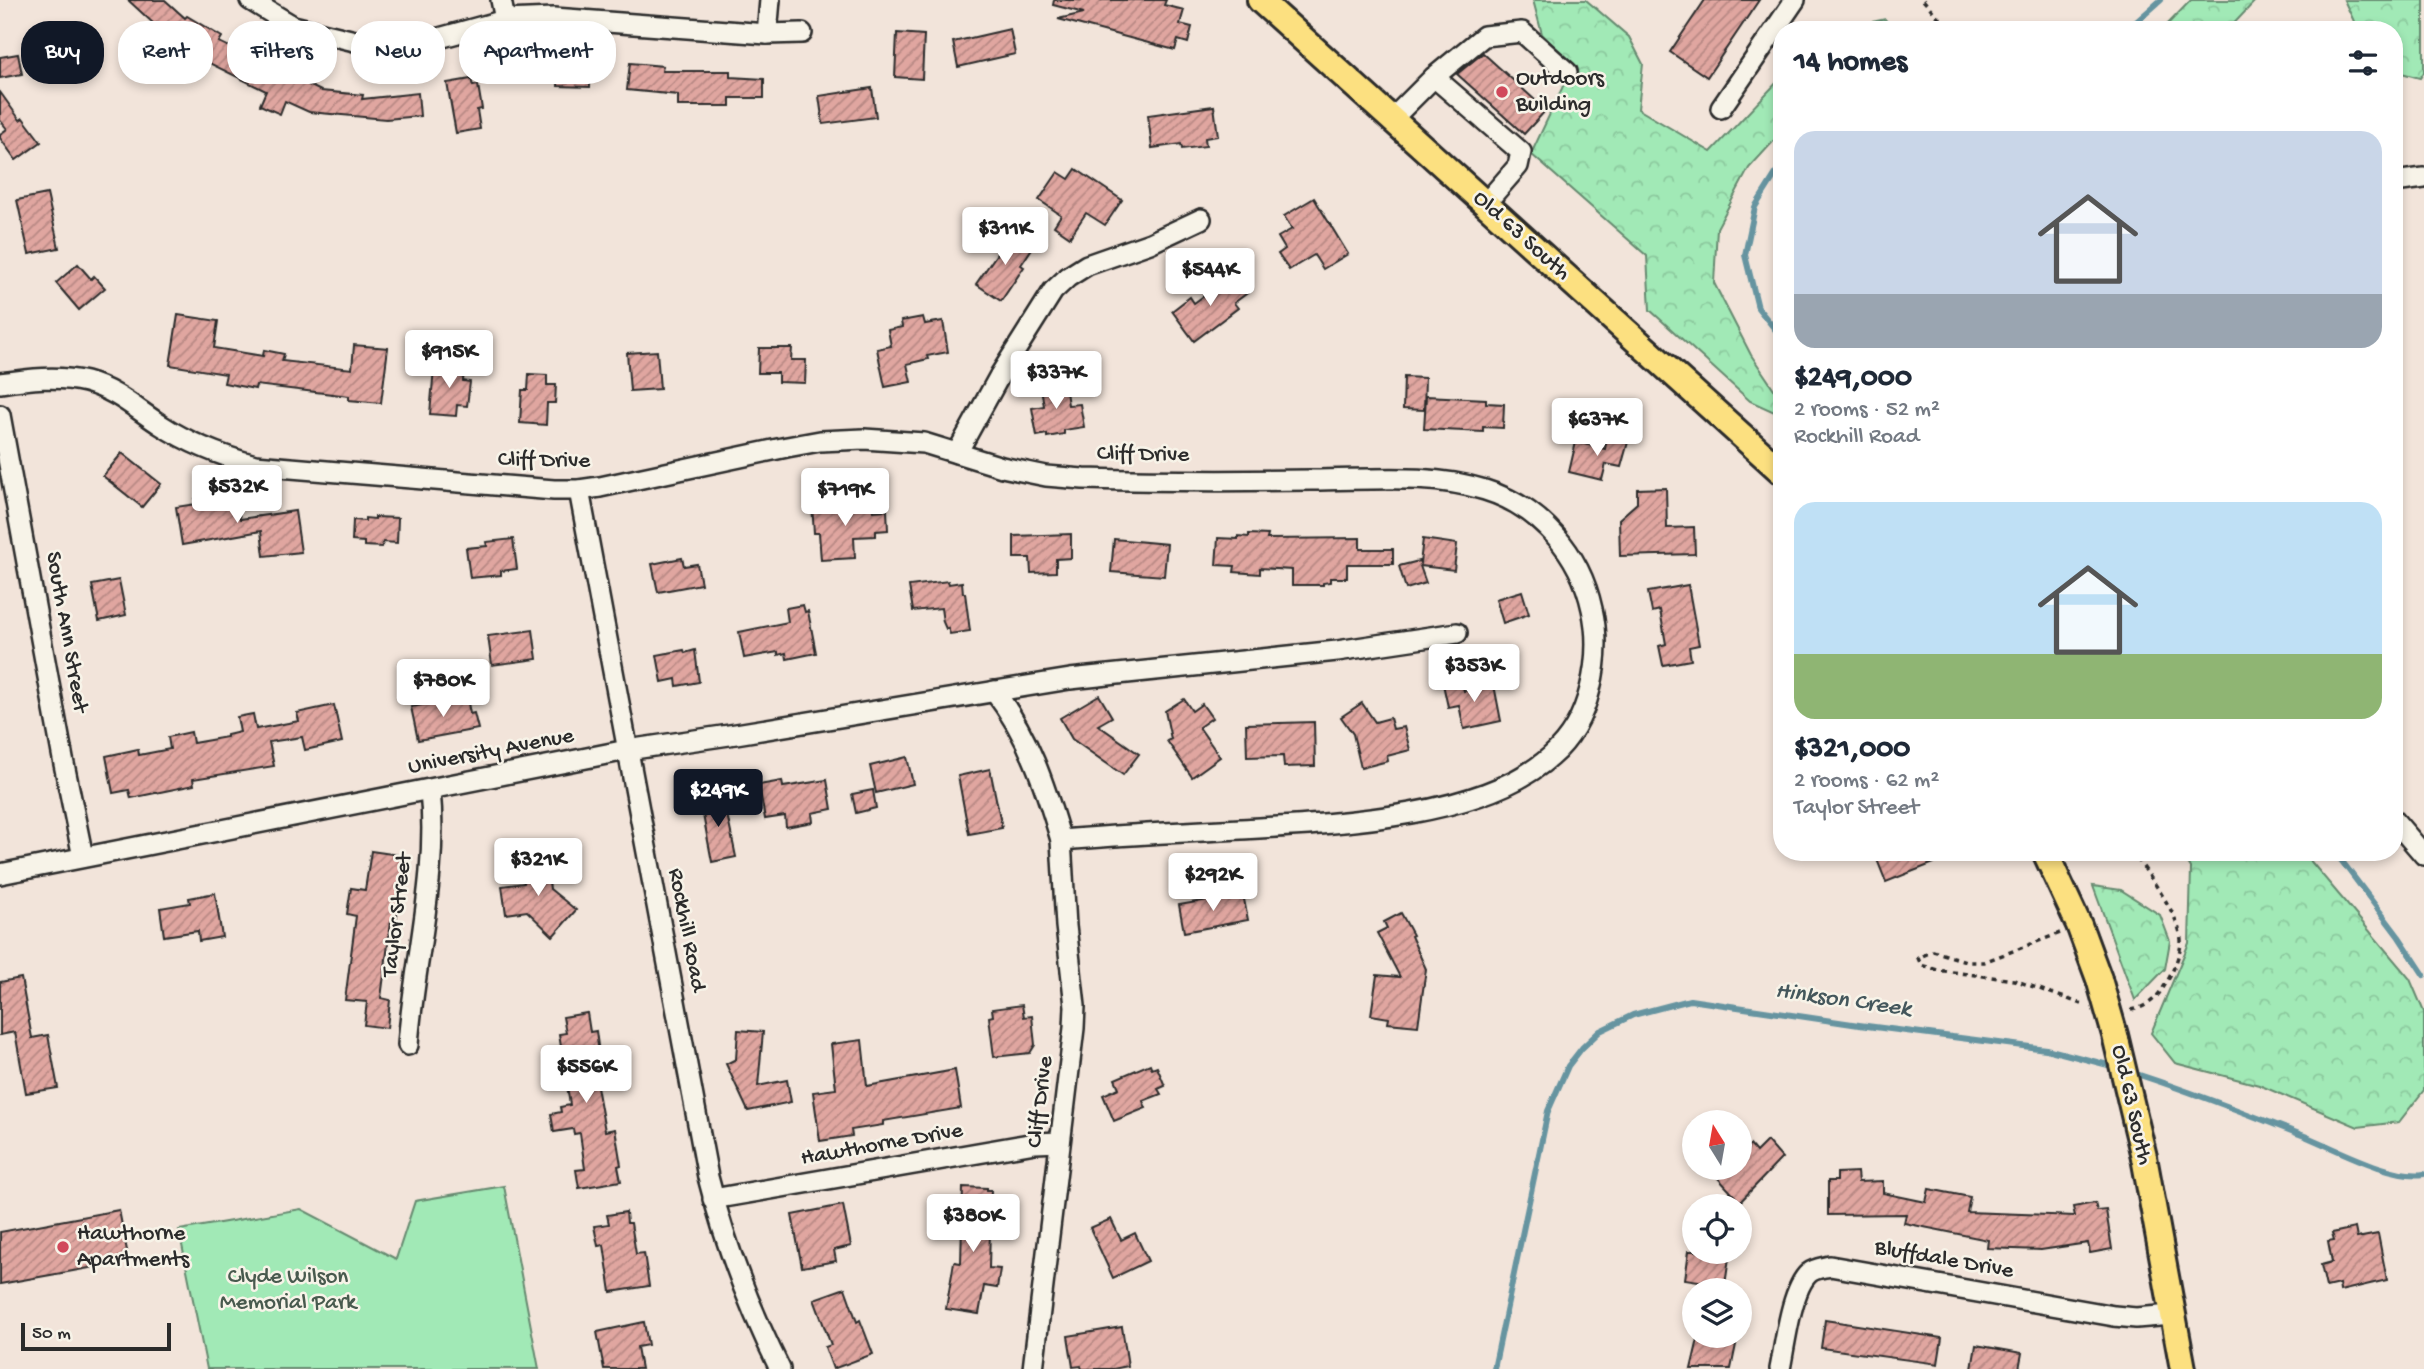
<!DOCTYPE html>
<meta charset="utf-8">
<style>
:root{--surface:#fff;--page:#f6f6f7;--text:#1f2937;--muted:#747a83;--accent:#111827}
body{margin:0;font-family:"Gochi Hand",sans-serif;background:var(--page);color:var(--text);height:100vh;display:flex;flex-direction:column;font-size:26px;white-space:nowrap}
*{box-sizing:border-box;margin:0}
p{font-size:23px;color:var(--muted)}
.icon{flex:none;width:38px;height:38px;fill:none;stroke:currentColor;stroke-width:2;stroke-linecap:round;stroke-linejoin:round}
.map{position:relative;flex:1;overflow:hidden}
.sheet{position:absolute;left:1773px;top:21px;width:630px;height:840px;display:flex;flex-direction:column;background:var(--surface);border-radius:28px;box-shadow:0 4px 10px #0003}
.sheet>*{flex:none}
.guide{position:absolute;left:21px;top:21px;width:665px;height:63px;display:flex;gap:14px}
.needle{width:46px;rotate:349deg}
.tools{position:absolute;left:1682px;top:1110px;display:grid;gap:14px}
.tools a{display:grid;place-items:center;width:70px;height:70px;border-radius:50%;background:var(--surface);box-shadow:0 4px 10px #0003;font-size:35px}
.scale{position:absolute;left:21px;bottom:18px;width:150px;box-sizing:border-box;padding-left:7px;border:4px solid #2b2b2b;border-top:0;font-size:19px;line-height:24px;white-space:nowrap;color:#2b2b2b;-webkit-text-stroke:5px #f7f3e8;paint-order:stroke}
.price{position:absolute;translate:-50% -60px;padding:0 16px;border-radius:7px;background:#fff;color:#222;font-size:23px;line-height:46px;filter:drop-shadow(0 2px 4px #0008)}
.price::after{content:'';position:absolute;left:50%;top:42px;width:21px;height:16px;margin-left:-10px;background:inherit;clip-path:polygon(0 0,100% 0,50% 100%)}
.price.active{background:var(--accent);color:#fff}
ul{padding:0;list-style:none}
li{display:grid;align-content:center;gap:14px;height:371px;padding:0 21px}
li span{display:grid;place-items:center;height:217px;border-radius:21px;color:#555}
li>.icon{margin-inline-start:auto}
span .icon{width:126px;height:126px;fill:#fffc;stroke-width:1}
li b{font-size:30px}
h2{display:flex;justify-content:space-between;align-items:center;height:84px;padding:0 21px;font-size:30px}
.chip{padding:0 24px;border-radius:28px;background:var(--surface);box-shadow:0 4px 10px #0003;font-size:24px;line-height:63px}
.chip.active{background:var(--accent);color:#fff}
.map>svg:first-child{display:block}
</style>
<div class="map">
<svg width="2424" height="1369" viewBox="0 0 2424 1369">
<defs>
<pattern id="forest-crowns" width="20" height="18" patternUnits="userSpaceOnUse" patternTransform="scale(1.75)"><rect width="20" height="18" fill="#a1e9b6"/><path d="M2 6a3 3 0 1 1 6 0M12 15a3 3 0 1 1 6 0" fill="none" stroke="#8bc89d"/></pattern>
<pattern id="building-hatch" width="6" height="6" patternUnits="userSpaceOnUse" patternTransform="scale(1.75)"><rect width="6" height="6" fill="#e0a6a0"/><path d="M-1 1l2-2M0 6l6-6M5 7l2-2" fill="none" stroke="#b68783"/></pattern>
</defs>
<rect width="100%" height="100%" fill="#f2e4da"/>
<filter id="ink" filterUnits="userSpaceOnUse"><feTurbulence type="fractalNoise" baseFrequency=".0143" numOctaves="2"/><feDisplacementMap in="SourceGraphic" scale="14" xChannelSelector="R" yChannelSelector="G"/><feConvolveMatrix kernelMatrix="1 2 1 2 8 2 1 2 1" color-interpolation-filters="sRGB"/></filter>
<g filter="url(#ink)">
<g fill="url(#forest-crowns)" stroke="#668a70" stroke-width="2">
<polygon points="1533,0 1586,0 1629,37 1643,64 1638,109 1711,152 1781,78 1781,133 1749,168 1717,228 1714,283 1751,355 1774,389 1781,396 1781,415 1750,401 1650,310 1647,256 1531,154 1573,65 1542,34"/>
<polygon points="2191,0 2256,0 2228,30 2162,30"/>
<polygon points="2344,0 2424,0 2424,72 2420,78 2394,71 2394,30 2358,30"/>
<polygon points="1885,19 1893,30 1843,30 1845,28"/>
<polygon points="2182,852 2303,852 2410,979 2424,1012 2424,1090 2399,1122 2358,1127 2259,1085 2175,1063 2151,1033 2189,943 2191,868"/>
<polygon points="2093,886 2121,890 2160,915 2170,941 2165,969 2135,1000"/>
</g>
<polygon fill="#a1e9b6" stroke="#668a70" stroke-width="2" points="504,1186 539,1369 207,1369 179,1230 301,1209 396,1259 415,1201"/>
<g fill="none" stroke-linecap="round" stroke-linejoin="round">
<g stroke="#6694a0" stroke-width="6">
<polyline points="2127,30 2161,0"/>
<polyline points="1782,164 1755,207 1745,255 1758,308 1782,338"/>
<polyline points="2335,852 2399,937 2424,975"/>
<path d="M 2130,1072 C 2188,1090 2245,1113 2302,1135 C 2335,1148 2390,1179 2424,1174"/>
<polyline points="1494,1369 1548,1111 1568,1066 1582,1048 1600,1031 1633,1015 1690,1000 1859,1025 2046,1049 2116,1067"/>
</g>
</g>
<g fill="url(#building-hatch)" stroke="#2b2b2b" stroke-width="2">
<polygon points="128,0 165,0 185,18 187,16 222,37 219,42 321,91 363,95 362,99 418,93 420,116 386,119 309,112 285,101 280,114 260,105 266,91 211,64 168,37"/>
<polygon points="1054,0 1166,0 1164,5 1184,10 1180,24 1192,27 1188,43 1178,40 1175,50 1058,19 1084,13 1053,5"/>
<polygon points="1705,0 1759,0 1707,77 1670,52"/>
<polygon points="1010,29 1015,54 958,67 953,42"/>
<polygon points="897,33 924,35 922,79 895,77"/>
<polygon points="1483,53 1546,110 1524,134 1457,74"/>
<polygon points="18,54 22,74 0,78 0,57"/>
<polygon points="560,60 591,62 590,87 558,86"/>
<polygon points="630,63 663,66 662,71 730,71 730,77 764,79 764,98 730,98 730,106 678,106 678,95 627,90"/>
<polygon points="471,79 473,86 478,85 482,109 477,110 480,129 456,133 447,83"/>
<polygon points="872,88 876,117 823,124 819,96"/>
<polygon points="0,92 20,120 23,118 41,142 16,160 0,138 0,134 7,129 0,120"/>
<polygon points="1214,106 1218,136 1205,138 1206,146 1182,149 1181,144 1152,148 1148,115"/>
<polygon points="1076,169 1122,200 1105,225 1086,213 1070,237 1054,226 1061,215 1039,200 1058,172 1069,179"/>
<polygon points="47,194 59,248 29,254 17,200"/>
<polygon points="1314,198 1348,254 1323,269 1314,255 1289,270 1278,254 1285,249 1278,237 1292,229 1284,216"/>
<polygon points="1012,232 1033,247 1021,265 1024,267 1001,301 976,284"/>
<polygon points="78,264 91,279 94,276 105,288 79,310 56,283"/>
<polygon points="1239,277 1250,291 1234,303 1238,308 1194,341 1172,311 1190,297 1194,303 1220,284 1224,288"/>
<polygon points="178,315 218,321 214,348 263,356 264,350 284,354 282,361 352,369 354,345 388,348 381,403 349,400 349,396 256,385 255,389 224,383 226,374 170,365"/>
<polygon points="923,317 925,324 943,321 948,352 927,356 928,359 907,364 911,382 885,387 877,349 891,346 888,330 902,327 901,321"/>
<polygon points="759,348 792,348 791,360 806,360 805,383 778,382 778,373 758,373"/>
<polygon points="657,351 660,389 630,391 627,353"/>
<polygon points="449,360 465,362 463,381 470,382 467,406 457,405 456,416 430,414 434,368 448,370"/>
<polygon points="529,374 547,375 547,385 556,385 555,403 547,403 546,425 520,423 522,390 528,390"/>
<polygon points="1404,377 1425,378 1424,410 1403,409"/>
<polygon points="1064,378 1068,405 1080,404 1084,427 1064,430 1064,434 1047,437 1047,434 1037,436 1032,408 1044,406 1040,382"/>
<polygon points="1426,396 1486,399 1486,403 1504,404 1503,428 1483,427 1483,432 1424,429"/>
<polygon points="1607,437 1628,442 1621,467 1606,464 1602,480 1569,472 1576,442 1605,449"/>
<polygon points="122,453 161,484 142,507 103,476"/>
<polygon points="1666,488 1667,528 1694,527 1695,554 1620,556 1619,519 1637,503 1637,489"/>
<polygon points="235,492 240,519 295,511 301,552 264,556 261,531 182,545 176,507 196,504 195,499"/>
<polygon points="848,503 848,509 873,507 873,511 887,510 888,530 876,531 876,536 854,537 855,558 821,560 819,533 814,533 812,505"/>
<polygon points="375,517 398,518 397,543 383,542 382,547 364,546 364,542 352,541 353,520 365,521 365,518 375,519"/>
<polygon points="1071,534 1071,558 1056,559 1056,572 1031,573 1030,558 1014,558 1014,536"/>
<polygon points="1249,534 1268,535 1267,539 1360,538 1360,549 1393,549 1393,564 1347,564 1347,578 1330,578 1330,582 1323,583 1323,585 1292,585 1292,570 1260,568 1260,574 1234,572 1235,566 1216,565 1218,538 1238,539 1238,536 1249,537"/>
<polygon points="513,539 517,569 501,571 501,575 470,578 466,548 487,546 486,542"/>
<polygon points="1114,539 1167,544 1164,576 1111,572"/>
<polygon points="1423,539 1457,544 1454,570 1420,566 1426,583 1406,589 1399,566 1419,561 1420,563"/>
<polygon points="682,558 684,566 697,564 701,584 658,592 652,564"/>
<polygon points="119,580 126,615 99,621 92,585"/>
<polygon points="948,581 949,584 962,582 963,593 965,593 970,631 950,634 948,628 946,629 943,622 941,608 913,611 909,586"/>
<polygon points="1688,585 1699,645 1689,647 1691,660 1663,665 1659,646 1666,644 1660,610 1652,612 1648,592"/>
<polygon points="1522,591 1529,614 1503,623 1496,599"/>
<polygon points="803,605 805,612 808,611 816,653 787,659 786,653 778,655 778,652 744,658 739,632 788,622 786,608"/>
<polygon points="533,630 537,659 492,665 488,636"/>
<polygon points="684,650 685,653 695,650 699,682 677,686 676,679 662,682 657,655"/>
<polygon points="1462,680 1464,691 1494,685 1501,721 1464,729 1459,705 1448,707 1443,684"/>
<polygon points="1099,695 1112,717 1098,725 1139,754 1123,775 1072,739 1060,718"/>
<polygon points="467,697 470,714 474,713 478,729 418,740 411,707"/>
<polygon points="1184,699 1192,711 1202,704 1212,718 1199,727 1220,757 1192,777 1167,741 1171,739 1165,711"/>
<polygon points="1362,703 1375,722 1390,718 1393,729 1404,727 1410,750 1387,756 1388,761 1361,768 1353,734 1341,717"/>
<polygon points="334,705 342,742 305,750 302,737 269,742 274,766 193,779 194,785 131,798 129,790 113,793 106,756 138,749 139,755 170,749 168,737 191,732 193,743 227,737 227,735 240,732 237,717 253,714 256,729 299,721 297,713"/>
<polygon points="1314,722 1315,766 1284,767 1283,756 1247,757 1246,724"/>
<polygon points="907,757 913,784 876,793 870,766"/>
<polygon points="990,769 1002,828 969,834 958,776"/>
<polygon points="827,780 832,809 812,813 813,822 786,827 785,816 765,819 759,785 782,781 783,787"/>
<polygon points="873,790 876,808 856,813 852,794"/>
<polygon points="723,795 736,857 712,862 700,799"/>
<polygon points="371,851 406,856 396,922 391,921 381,998 390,1000 387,1028 364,1025 367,1002 345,1000 356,916 347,914 351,888 365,890"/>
<polygon points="1874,852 1959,852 1959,853 1886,882"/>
<polygon points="546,861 550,889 576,910 553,936 527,911 506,914 502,886 524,883 521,864"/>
<polygon points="215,893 222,937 199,941 198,931 164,936 160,908 190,903 189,898"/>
<polygon points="1243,894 1248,920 1184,932 1179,905"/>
<polygon points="1401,913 1413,935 1411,936 1426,969 1418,1026 1388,1023 1389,1018 1371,1015 1377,975 1400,977 1377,933 1387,928 1384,922"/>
<polygon points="21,978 32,1038 48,1035 58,1088 26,1093 15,1032 0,1035 0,982"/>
<polygon points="1022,1005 1024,1017 1032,1016 1035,1045 1030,1053 994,1057 989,1017 993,1016 992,1009"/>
<polygon points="587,1013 590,1032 596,1031 600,1061 595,1061 597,1075 595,1075 605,1131 615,1129 621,1165 618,1166 621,1181 579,1188 576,1170 585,1169 580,1133 574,1134 573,1129 554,1132 551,1114 561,1112 560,1107 570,1105 559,1034 566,1033 563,1017"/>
<polygon points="738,1030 763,1032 758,1086 787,1080 791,1102 748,1111 726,1064 736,1059"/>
<polygon points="862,1040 867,1086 955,1070 961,1108 883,1121 883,1125 851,1130 852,1136 820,1141 813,1092 836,1089 831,1044"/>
<polygon points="1150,1064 1152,1069 1157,1067 1165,1086 1158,1089 1161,1094 1143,1101 1146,1108 1114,1121 1103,1095 1119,1088 1115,1079"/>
<polygon points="1767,1141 1782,1158 1740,1202 1717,1177 1727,1167 1740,1167 1740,1155 1750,1145 1756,1152"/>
<polygon points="1857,1172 1858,1182 1883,1181 1883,1193 1926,1202 1929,1189 1970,1197 1967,1212 2075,1216 2073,1207 2095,1203 2097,1211 2106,1210 2112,1249 2090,1253 2088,1243 2041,1250 1987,1248 1988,1240 1904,1223 1906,1214 1828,1215 1828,1181 1837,1181 1837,1173"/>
<polygon points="963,1187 987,1188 987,1190 991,1190 989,1268 1000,1269 997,1288 984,1286 979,1314 946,1309 954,1262 961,1263"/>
<polygon points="843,1205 851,1246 834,1250 836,1261 802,1267 792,1215"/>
<polygon points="119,1210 129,1261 0,1284 0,1232"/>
<polygon points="626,1212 627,1223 631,1223 636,1254 644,1253 649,1286 611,1292 604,1245 598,1246 594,1226 609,1224 607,1215"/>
<polygon points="1111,1219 1121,1240 1135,1233 1148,1261 1113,1278 1090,1228"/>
<polygon points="2355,1228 2357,1238 2378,1234 2387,1280 2340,1291 2339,1284 2326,1287 2321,1265 2332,1262 2328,1241 2334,1240 2332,1233"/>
<polygon points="1689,1251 1730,1251 1725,1285 1685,1279"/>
<polygon points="845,1288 857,1322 860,1320 873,1354 833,1369 825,1347 831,1345 814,1299"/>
<polygon points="1825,1320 1942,1338 1938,1364 1821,1348"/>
<polygon points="644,1322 648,1345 637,1347 641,1369 604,1369 597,1332"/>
<polygon points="1122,1327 1128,1366 1113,1369 1082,1369 1081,1366 1073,1367 1068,1336"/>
<polygon points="1699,1335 1738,1335 1731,1369 1691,1369"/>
<polygon points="1976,1345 2022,1353 2019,1369 1972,1369"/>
</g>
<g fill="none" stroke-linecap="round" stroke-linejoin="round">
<g stroke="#2b2b2b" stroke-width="24">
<g id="minor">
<polyline points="250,0 293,26 363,43 410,46 505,20 554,18 767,34 802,33"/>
<polyline points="501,0 505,20"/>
<polyline points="767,34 770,0"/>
<polyline points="1434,77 1521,152 1518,166 1485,204"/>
<polyline points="1721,108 1795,0"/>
<polyline points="1392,119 1434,77 1484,36 1522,32 1567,72"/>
<polyline points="2394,182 2424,178"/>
<path d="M 0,383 C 28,379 58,375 86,382 C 116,390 136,409 161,425 C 190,444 222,456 255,465 L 554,490 L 579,490 L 600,487 L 787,447 L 820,441 L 864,439 L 924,443 L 1002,467 L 1046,476 L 1083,479 C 1159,481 1236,481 1312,480 C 1369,480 1430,473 1485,490 C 1540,507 1580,553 1592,609 C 1598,635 1597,662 1590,689 C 1584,714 1571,739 1550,757 C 1480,819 1331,824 1241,829 C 1181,832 1121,835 1061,840 C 1045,786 1029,736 994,691"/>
<polyline points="0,415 63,759 83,857"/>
<polyline points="957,453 1000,375 1053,291 1068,277 1087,265 1150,243 1201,219"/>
<path d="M 579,490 L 708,1177 C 725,1244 749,1307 780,1369"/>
<polyline points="2394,820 2424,855"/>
<polyline points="0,874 627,750 736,734 1070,679 1337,651 1457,633"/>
<path d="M 408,1045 C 414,961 439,875 430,790"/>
<polyline points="713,1199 1035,1143 1060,1142"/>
<polyline points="1033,1369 1074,1028 1075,1006 1066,926 1061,840"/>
<path d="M 1780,1369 C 1785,1345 1791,1289 1809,1273 C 1815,1268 1822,1268 1830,1266 L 2114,1316 L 2136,1318 L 2172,1315"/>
</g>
</g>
<g stroke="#2b2b2b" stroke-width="30">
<g id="major">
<polyline points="1260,0 1782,472"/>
<polyline points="2045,852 2079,925 2099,979"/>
<polyline points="2144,1157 2183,1369"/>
</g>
</g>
<g stroke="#2b2b2b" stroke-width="3.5" stroke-dasharray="5 5" stroke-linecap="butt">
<polyline points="1923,0 1950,30"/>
<polyline points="2060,933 1984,962 1969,962 1933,951 1918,958 1921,965 1937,970 2014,980 2082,1004"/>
<path d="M 2131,1010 C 2149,1007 2159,996 2168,980 C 2174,969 2179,957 2181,944 C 2183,918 2147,874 2133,852"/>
</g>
<use href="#minor" stroke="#f7f3e8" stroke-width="19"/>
<use href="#major" stroke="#fce080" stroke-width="24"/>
<g stroke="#2b2b2b" stroke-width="30" stroke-linecap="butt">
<polyline id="major-bridge" points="2099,979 2115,1035 2144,1157"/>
</g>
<use href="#major-bridge" stroke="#fce080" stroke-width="24"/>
</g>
</g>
<g fill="#d1495b" stroke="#f7f3e8" stroke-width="2.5">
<circle cx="1502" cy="92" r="7"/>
<circle cx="63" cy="1247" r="7"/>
</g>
<g text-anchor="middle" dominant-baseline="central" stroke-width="5" stroke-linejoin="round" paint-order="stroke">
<g font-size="23" fill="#2b2b2b" stroke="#f7f3e8" text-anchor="start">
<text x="1516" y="79">Outdoors<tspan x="1516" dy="26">Building</tspan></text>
<text x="77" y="1234">Hawthorne<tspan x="77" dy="26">Apartments</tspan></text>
</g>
<g font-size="23" fill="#2b2b2b" stroke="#f7f3e8">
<text transform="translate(1521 236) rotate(42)">Old 63 South</text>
<text transform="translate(1143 455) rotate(1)">Cliff Drive</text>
<text transform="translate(544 461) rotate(1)">Cliff Drive</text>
<text transform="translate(66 632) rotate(80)">South Ann Street</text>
<text transform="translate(491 752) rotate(-11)">University Avenue</text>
<text transform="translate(398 915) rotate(-83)">Taylor Street</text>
<text transform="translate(686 930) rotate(79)">Rockhill Road</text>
<text transform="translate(1041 1102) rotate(-83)">Cliff Drive</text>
<text transform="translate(2131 1105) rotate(77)">Old 63 South</text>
<text transform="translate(882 1145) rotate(-10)">Hawthorne Drive</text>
<text transform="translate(1944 1260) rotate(10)">Bluffdale Drive</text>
</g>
<g font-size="23" fill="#485a4e" stroke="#f7f3e8">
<text x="288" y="1277">Clyde Wilson<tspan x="288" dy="26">Memorial Park</tspan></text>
</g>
<g font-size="24" font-style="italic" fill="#44575c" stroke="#f7f3e8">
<text transform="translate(1843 1001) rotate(8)">Hinkson Creek</text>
</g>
</g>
</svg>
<div class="tools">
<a><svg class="needle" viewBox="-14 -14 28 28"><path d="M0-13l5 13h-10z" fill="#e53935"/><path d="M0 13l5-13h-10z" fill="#747a83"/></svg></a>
<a><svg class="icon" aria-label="locate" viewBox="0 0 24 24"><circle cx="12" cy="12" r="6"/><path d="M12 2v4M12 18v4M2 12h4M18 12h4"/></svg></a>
<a><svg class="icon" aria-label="layers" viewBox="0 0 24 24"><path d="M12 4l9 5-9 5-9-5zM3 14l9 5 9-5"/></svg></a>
</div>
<div class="scale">50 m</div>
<b class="price" style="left:1005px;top:267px">$311K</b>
<b class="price" style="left:1210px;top:308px">$544K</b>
<b class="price" style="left:449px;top:390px">$915K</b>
<b class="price" style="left:1056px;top:411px">$337K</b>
<b class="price" style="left:1597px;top:458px">$637K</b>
<b class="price" style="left:237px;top:525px">$532K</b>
<b class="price" style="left:845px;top:528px">$719K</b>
<b class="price" style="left:1474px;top:704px">$353K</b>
<b class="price" style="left:443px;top:719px">$780K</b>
<b class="price active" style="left:718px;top:829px">$249K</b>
<b class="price" style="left:538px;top:898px">$321K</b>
<b class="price" style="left:1213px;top:913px">$292K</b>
<b class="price" style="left:586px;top:1105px">$556K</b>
<b class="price" style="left:973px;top:1254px">$380K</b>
<div class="guide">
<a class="chip active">Buy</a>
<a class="chip">Rent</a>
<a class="chip">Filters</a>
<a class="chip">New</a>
<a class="chip">Apartment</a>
</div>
<section class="sheet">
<h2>14 homes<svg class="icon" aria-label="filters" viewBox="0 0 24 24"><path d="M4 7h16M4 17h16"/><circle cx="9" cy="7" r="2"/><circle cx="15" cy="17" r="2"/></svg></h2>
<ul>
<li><span style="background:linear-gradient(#c9d6e8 75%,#9aa5b1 0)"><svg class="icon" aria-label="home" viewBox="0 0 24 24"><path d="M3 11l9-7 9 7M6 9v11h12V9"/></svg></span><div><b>$249,000</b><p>2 rooms · 52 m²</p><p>Rockhill Road</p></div></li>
<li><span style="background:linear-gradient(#bfe0f5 70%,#8fb573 0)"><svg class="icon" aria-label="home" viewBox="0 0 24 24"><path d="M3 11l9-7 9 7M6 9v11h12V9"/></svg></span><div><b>$321,000</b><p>2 rooms · 62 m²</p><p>Taylor Street</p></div></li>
</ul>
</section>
</div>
